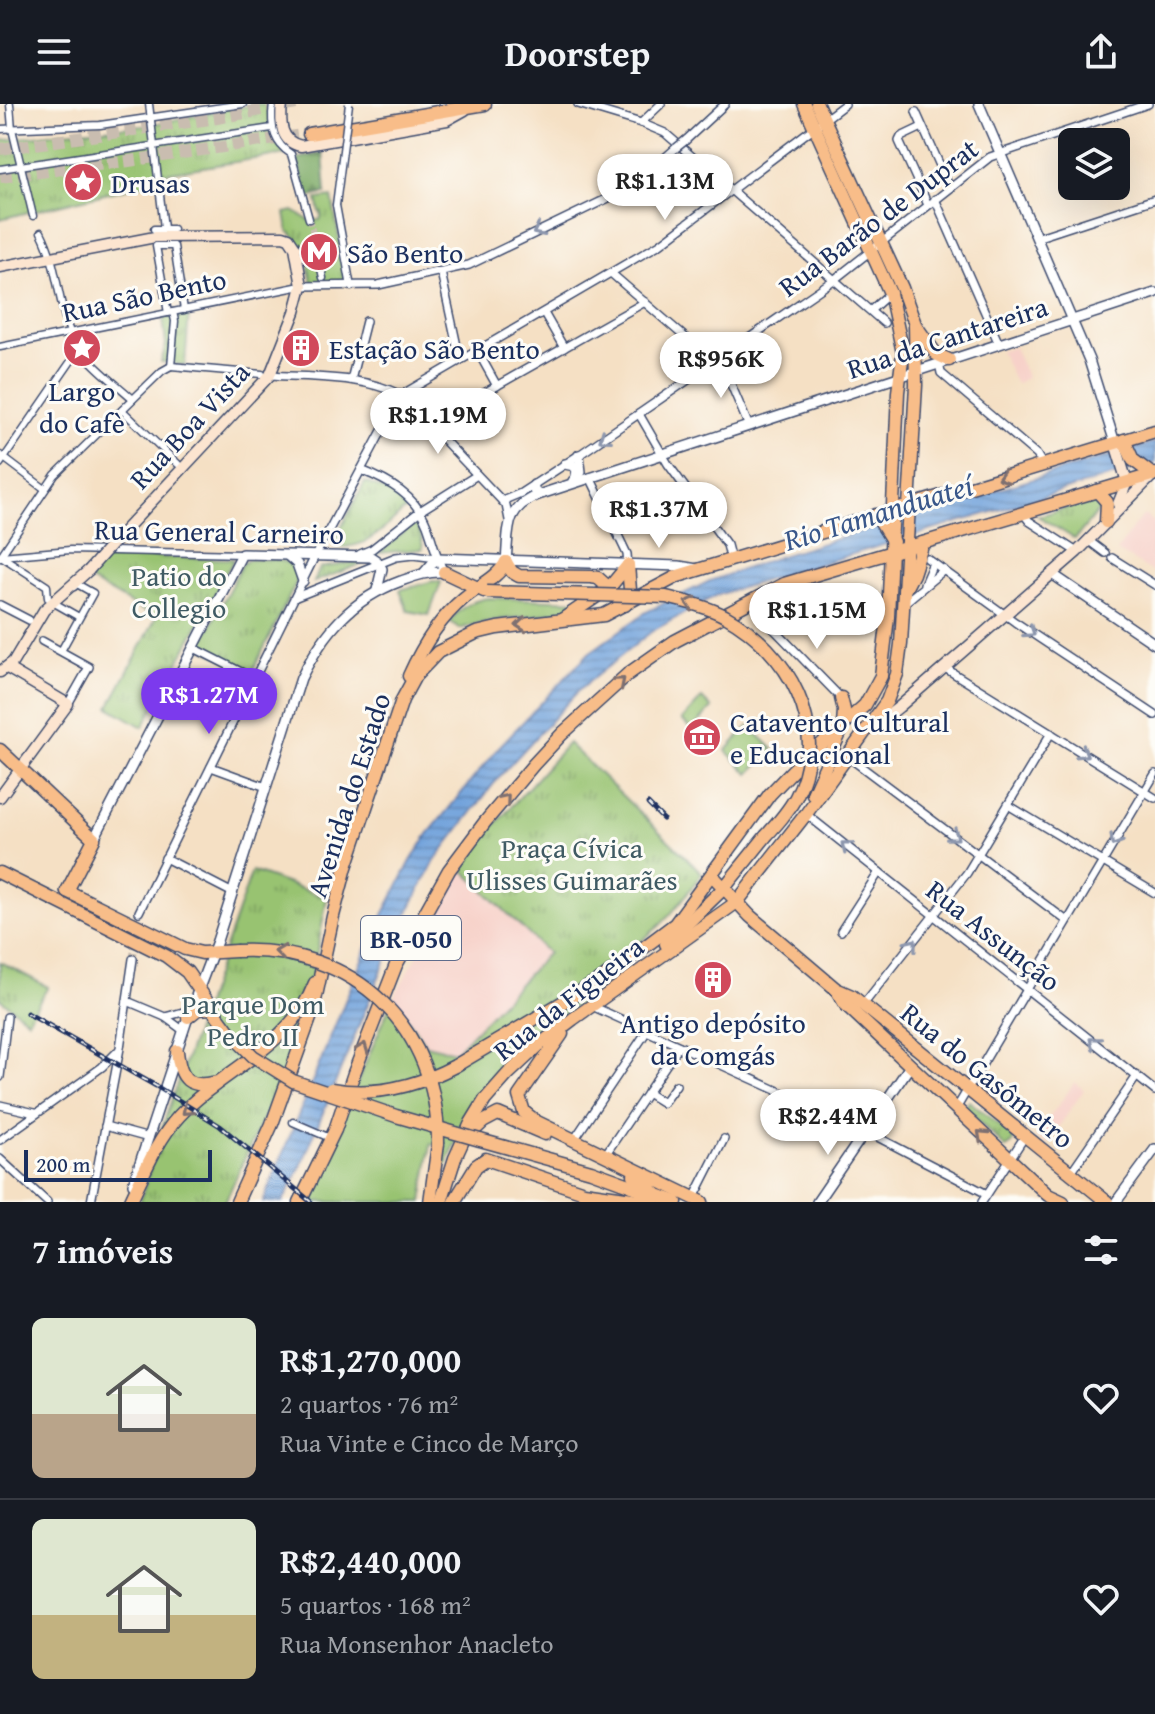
<!DOCTYPE html>
<html lang="pt">
<meta charset="utf-8">
<style>
:root{--surface:#171b24;--page:#20242c;--text:#f1f3f6;--muted:#9ea1a6;--line:#363941;--accent:#7c3aed}
body{margin:0;font-family:"Gentium Book Plus",serif;background:var(--page);color:var(--text);height:100vh;display:flex;flex-direction:column;font-size:30px;white-space:nowrap}
*{box-sizing:border-box;margin:0}
p{font-size:26px;color:var(--muted)}
.icon{flex:none;width:44px;height:44px;fill:none;stroke:currentColor;stroke-width:2;stroke-linecap:round;stroke-linejoin:round}
.map{position:relative;height:1098px;overflow:hidden}
.side{display:flex;flex-direction:column;background:var(--surface);flex:1}
.side>*{flex:none}
.buttons{position:absolute;left:1058px;top:24px;display:grid;gap:16px}
.buttons a{display:grid;place-items:center;width:72px;height:72px;border-radius:12px;background:var(--surface);box-shadow:0 8px 32px #0002;font-size:40px}
.scale{position:absolute;left:24px;bottom:20px;width:188px;box-sizing:border-box;padding-left:8px;border:4px solid #1b2f5e;border-top:0;font-size:22px;line-height:28px;white-space:nowrap;color:#1b2f5e;-webkit-text-stroke:6px #fdfcf7;paint-order:stroke}
.price{position:absolute;translate:-50% -68px;padding:0 18px;border-radius:28px;background:#fff;color:#222;font-size:26px;line-height:52px;filter:drop-shadow(0 2px 4px #0008)}
.price::after{content:'';position:absolute;left:50%;top:48px;width:24px;height:18px;margin-left:-12px;background:inherit;clip-path:polygon(0 0,100% 0,50% 100%)}
.price.current{background:var(--accent);color:#fff}
ul{padding:0;list-style:none}
li{display:flex;align-items:center;gap:24px;height:200px;padding:0 32px}
li+li{border-top:2px solid var(--line)}
li span{display:grid;place-items:center;flex:none;width:224px;height:160px;border-radius:12px;color:#555}
li>.icon{margin-inline-start:auto}
span .icon{width:96px;height:96px;fill:#fffc;stroke-width:1}
li b{font-size:34px}
h2{display:flex;justify-content:space-between;align-items:center;height:96px;padding:0 32px;font-size:34px}
header{display:flex;justify-content:space-between;align-items:center;height:104px;padding:0 32px;background:var(--surface);font-size:36px;font-weight:700}
.map>svg:first-child{display:block}
</style>
<header><svg class="icon" aria-label="menu" viewBox="0 0 24 24"><path d="M4 6h16M4 12h16M4 18h16"/></svg>Doorstep<svg class="icon" aria-label="share" viewBox="0 0 24 24"><path d="M12 15V3M7 8l5-5 5 5M5 13v7h14v-7"/></svg></header>
<div class="map">
<svg width="1155" height="1098" viewBox="0 0 1155 1098">
<defs>
<pattern id="forest-firs" width="22" height="20" patternUnits="userSpaceOnUse" patternTransform="scale(2)"><rect width="22" height="20" fill="#7aa963"/><path d="M5 1l3.5 6h-7zM16 11l3.5 6h-7z" fill="#638a55"/></pattern>
<pattern id="park-tufts" width="24" height="20" patternUnits="userSpaceOnUse" patternTransform="scale(2)"><rect width="24" height="20" fill="#98c371"/><path d="M3 7l-1-3M5 7V3M7 7l1-3M15 17l-1-3M17 17v-4M19 17l1-3" fill="none" stroke="#7b9f60"/></pattern>
<pattern id="water-rules" width="6" height="5" patternUnits="userSpaceOnUse" patternTransform="scale(2)"><rect width="6" height="5" fill="#71a2db"/><path d="M0 2.5h6" fill="none" stroke="#5c84b5"/></pattern>
</defs>
<rect width="100%" height="100%" fill="#fdfcf7"/>
<filter id="ink" filterUnits="userSpaceOnUse"><feTurbulence type="fractalNoise" baseFrequency=".0125" numOctaves="2"/><feDisplacementMap in="SourceGraphic" scale="16" xChannelSelector="R" yChannelSelector="G"/><feConvolveMatrix kernelMatrix="1 2 1 2 8 2 1 2 1" color-interpolation-filters="sRGB"/></filter>
<filter id="wash" filterUnits="userSpaceOnUse"><feTurbulence type="fractalNoise" baseFrequency=".006" numOctaves="4" result="noise"/><feDisplacementMap in="SourceGraphic" scale="32" xChannelSelector="R" yChannelSelector="G"/><feGaussianBlur stdDeviation="1.8" result="paint"/><feColorMatrix in="noise" values="0 0 0 0 0 0 0 0 0 0 0 0 0 0 0 0 0 1.4 0 .05"/><feComposite in="paint" operator="in"/></filter>
<g filter="url(#wash)">
<rect width="100%" height="100%" fill="#f5e0c4"/>
<g fill="#f7d1c9">
<polygon points="1014,243 1027,273 1016,280 1000,247"/>
<polygon points="1144,411 1155,418 1155,469 1117,447 1136,419"/>
<polygon points="463,766 548,849 455,948 426,941 393,894 419,849 418,839"/>
<polygon points="1075,978 1084,986 1047,1040 1036,1032"/>
</g>
<g fill="#98c371" stroke="#5a7968" stroke-width="2">
<polygon points="433,477 441,478 429,511 408,507 400,486"/>
<path d="M 488,494 L 586,497 C 547,516 502,510 460,525 L 450,517 C 461,503 470,497 488,494 Z"/>
<polygon points="702,594 712,604 692,626 682,616"/>
<polygon points="749,622 773,645 749,670 726,647"/>
<path d="M 598,867 L 606,882 C 560,911 513,944 482,990 C 465,1014 455,1041 443,1068 L 441,1066 L 443,1042 L 431,1040 L 422,1098 L 307,1098 L 393,894 L 426,941 L 455,948 Z"/>
</g>
<polygon fill="url(#forest-firs)" stroke="#4a6c60" stroke-width="2" points="323,48 326,89 307,94 297,55"/>
<g fill="url(#park-tufts)" stroke="#5a7968" stroke-width="2">
<path d="M 228,0 L 235,5 L 254,0 L 275,0 C 274,21 277,34 292,49 L 159,70 L 142,81 L 0,115 L 0,37 L 63,28 L 144,22 L 223,6 Z"/>
<path d="M 332,93 L 347,180 L 312,179 C 308,161 305,137 288,127 L 285,109 L 293,107 L 309,116 L 320,116 L 322,109 L 320,109 L 317,95 Z"/>
<polygon points="189,208 185,261 161,258 166,241 163,214"/>
<path d="M 365,378 L 390,388 L 406,405 C 382,426 368,445 335,443 L 333,439 Z"/>
<polygon points="1095,396 1099,406 1075,435 1038,412"/>
<polygon points="415,419 421,431 423,445 379,449"/>
<polygon points="109,452 234,455 143,623 109,603 156,514 87,475"/>
<path d="M 250,455 C 269,456 301,451 296,479 L 252,568 L 200,543 L 242,460 Z"/>
<polygon points="362,457 364,459 314,478 320,464"/>
<path d="M 568,639 L 702,769 C 689,788 676,806 659,822 C 602,874 522,910 455,948 L 548,849 L 463,766 L 494,722 Z"/>
<polygon points="252,767 327,794 302,928 225,1098 140,1098 167,1009"/>
<polygon points="0,858 48,883 28,916 0,895"/>
<polygon points="969,997 1014,1033 1012,1040 1006,1044 965,1004"/>
</g>
<polygon fill="url(#water-rules)" stroke="#46689c" stroke-width="2" points="1155,338 1155,359 717,491 651,528 580,585 499,673 436,755 397,829 301,1062 283,1098 263,1098 370,836 411,757 428,730 498,644 589,549 646,508 710,477 781,452"/>
</g>
<g filter="url(#ink)">
<g fill="none" stroke-linecap="round" stroke-linejoin="round">
<polyline stroke="#c9bdb0" stroke-width="6" stroke-dasharray="6 3" stroke-linecap="butt" points="309,115 315,136"/>
<polyline stroke="#c9bdb0" stroke-width="7" stroke-dasharray="7 3.5" stroke-linecap="butt" points="133,855 136,834"/>
<g stroke="#c9bdb0" stroke-width="12" stroke-dasharray="12 6" stroke-linecap="butt">
<polyline points="0,45 217,14 296,0"/>
<polyline points="0,73 129,57 309,30"/>
</g>
<g stroke="#3c4a6d" stroke-width="9">
<g id="pedestrian">
<polyline points="10,0 12,25 33,112"/>
<polyline points="149,0 164,124"/>
<path d="M 273,0 C 270,20 273,39 291,50 L 309,115"/>
<polyline points="0,25 100,21 243,0"/>
<polyline points="0,65 272,24"/>
<polyline points="336,101 351,183"/>
<polyline points="154,125 173,125"/>
<path d="M 41,128 C 56,157 57,189 67,220 C 76,251 110,274 133,295"/>
<polyline points="315,136 323,174"/>
<polyline points="168,209 156,142 174,142 184,206"/>
<polyline points="0,243 296,183"/>
<polyline points="171,262 262,270"/>
<polyline points="171,262 175,217 173,208"/>
<polyline points="122,306 178,360"/>
<polyline points="0,351 45,385"/>
<polyline points="0,360 80,244"/>
<polyline points="1,452 70,446 242,450"/>
<polyline points="1,452 47,482 48,494"/>
<polyline points="0,453 55,371 162,267 171,262"/>
<polyline points="56,500 79,513"/>
<polyline points="61,547 93,489 77,480 74,483"/>
<polyline points="293,1018 330,1034"/>
</g>
</g>
<g stroke="#3c4a6d" stroke-width="10">
<g id="minor">
<polyline points="578,0 641,19 665,29 884,219"/>
<polyline points="916,8 950,84"/>
<polyline points="641,19 661,0"/>
<polyline points="922,23 901,33 899,37 928,101"/>
<polyline points="686,36 725,0"/>
<polyline points="935,95 999,240"/>
<polyline points="1036,134 1155,95"/>
<polyline points="441,168 460,256"/>
<polyline points="612,170 717,261 730,278 748,320"/>
<polyline points="302,182 378,181 469,161 623,87 643,73 676,44"/>
<polyline points="871,206 890,189"/>
<polyline points="544,209 564,244"/>
<polyline points="477,246 497,282"/>
<polyline points="939,259 941,269 1037,351 1043,361"/>
<path d="M 270,271 C 314,274 361,271 401,291 L 506,401 L 509,416"/>
<polyline points="351,276 366,217"/>
<polyline points="639,310 668,360 727,441 731,456"/>
<polyline points="429,320 645,198"/>
<path d="M 361,366 C 389,377 416,392 427,421 C 433,437 436,453 444,468"/>
<polyline points="590,373 627,450 628,461"/>
<polyline points="502,397 521,389 579,351 835,175 990,53 1148,0"/>
<polyline points="1023,409 1029,417 1077,448"/>
<polyline points="1089,437 1105,449"/>
<polyline points="360,450 372,445 420,407 477,371"/>
<polyline points="1112,454 1155,481"/>
<polyline points="928,455 1015,518 1155,611"/>
<polyline points="924,480 933,459"/>
<polyline points="764,491 762,506 767,518 842,595"/>
<polyline points="296,493 396,453 413,451 437,454"/>
<polyline points="903,500 944,466"/>
<polyline points="0,501 29,516"/>
<polyline points="42,537 89,563 68,600"/>
<polyline points="194,544 255,575"/>
<polyline points="945,564 1155,694"/>
<polyline points="847,652 1067,817"/>
<polyline points="211,663 266,683"/>
<polyline points="1008,701 1155,789"/>
<polyline points="806,710 1155,987"/>
<polyline points="165,754 231,788"/>
<polyline points="139,808 315,452 401,291 660,140 845,0"/>
<polyline points="841,827 879,768"/>
<polyline points="127,897 165,913 184,927"/>
<polyline points="863,901 967,769 1051,629"/>
<polyline points="592,902 866,1027 987,1090"/>
<polyline points="165,913 190,906"/>
<polyline points="0,973 7,913"/>
<polyline points="647,989 663,999 676,981"/>
<polyline points="0,1001 35,1009"/>
<polyline points="956,1005 1155,670"/>
<polyline points="105,1022 149,1034"/>
<polyline points="0,1036 102,963 118,947"/>
<polyline points="574,1036 647,927"/>
<polyline points="605,1051 679,942"/>
<polyline points="0,1055 47,1098"/>
<polyline points="1071,1068 1137,972"/>
<polyline points="694,1094 724,1035"/>
<polyline points="91,1098 120,944 133,855"/>
<polyline points="982,1098 1025,1032"/>
</g>
</g>
<g stroke="#3c4a6d" stroke-width="12">
<g id="tertiary">
<polyline points="979,0 1089,256 1115,339"/>
<polyline points="565,360 574,362 577,367 576,372"/>
<polyline points="573,377 581,368 579,351"/>
<polyline points="534,381 533,385 538,391"/>
<polyline points="288,452 297,460 303,477"/>
<path d="M 506,458 C 509,425 504,405 538,391 L 1155,189"/>
<polyline points="424,469 437,454 679,462 697,465"/>
<polyline points="1052,470 1155,540"/>
<polyline points="94,735 242,450 371,453 377,457 382,465 377,486"/>
<path d="M 133,1080 L 188,913 L 217,837 L 301,574 C 324,528 352,495 401,477 C 415,472 428,467 444,468"/>
<polyline points="817,1098 910,962"/>
<polyline points="1116,1098 1155,1045"/>
</g>
</g>
<g stroke="#3c4a6d" stroke-width="13">
<g id="secondary">
<path d="M 282,0 C 280,18 280,38 301,42 L 447,16 L 465,6"/>
<polyline points="0,163 155,133 283,132 289,134 295,143 302,182 295,208 270,271 112,440"/>
<polyline points="1115,339 1127,378 1118,400"/>
<polyline points="0,568 13,558 44,506 89,466"/>
<polyline points="869,621 880,618 899,603 1077,448 1153,371"/>
<polyline points="0,693 68,600 7,564"/>
</g>
</g>
<g stroke="#3c4a6d" stroke-width="15">
<g id="primary">
<polyline points="916,222 936,250 949,256"/>
<polyline points="444,468 484,487"/>
<polyline points="841,594 844,606 843,622"/>
<polyline points="0,646 94,735 67,787"/>
<polyline points="813,690 841,627"/>
<polyline points="0,769 166,852 187,868 214,907"/>
<polyline points="712,771 750,812 836,885 852,892 1107,1098"/>
<polyline points="67,787 185,845 202,849 236,847"/>
<polyline points="666,840 724,784 766,732"/>
<polyline points="836,885 845,900 1048,1091 1063,1098"/>
<polyline points="188,913 198,905 212,904"/>
<polyline points="562,930 519,992 524,1008 537,1018 702,1098"/>
<path d="M 177,947 C 180,976 189,985 217,978"/>
<polyline points="455,962 602,875 675,820 770,690 793,666 865,601 881,572 888,513 898,288 903,249 890,189 804,0"/>
<polyline points="470,1030 483,1018 498,1010 545,1030"/>
<polyline points="480,1036 591,1067 676,1098"/>
<polyline points="634,1071 655,1089"/>
<path d="M 130,1098 C 144,1069 157,1036 179,1012 C 223,965 291,943 315,879"/>
<polyline points="430,1098 438,1040"/>
<polyline points="441,1098 455,1054 471,1019 485,996 508,970 539,941 573,915 737,798 806,710 887,597 897,570 901,540 916,281 915,220 902,184 817,0"/>
<polyline points="454,1098 476,1062 486,1055 584,1088 653,1098"/>
</g>
</g>
<g stroke="#3c4a6d" stroke-width="15">
<g id="trunk">
<polyline points="309,30 485,0"/>
<polyline points="1124,336 1133,356 1153,371"/>
<polyline points="1097,387 1107,398 1106,418"/>
<polyline points="876,411 893,438"/>
<polyline points="506,458 512,468 519,472 591,473 598,474 609,484"/>
<polyline points="904,487 913,470 923,439"/>
<polyline points="625,501 630,486 628,461"/>
<polyline points="563,515 609,484 628,461"/>
<path d="M 409,572 C 421,545 440,514 464,494 C 478,482 498,474 506,458"/>
<polyline points="237,1098 272,1020 313,906 333,812 346,763 402,596 415,572 438,548 476,529 497,524 604,511 678,472 1155,327"/>
<polyline points="300,1098 335,1026 354,969 396,861 449,766 485,718 534,660 562,630 628,570 675,537 784,480 1155,370"/>
</g>
</g>
<use href="#pedestrian" stroke="#fff" stroke-width="6"/>
<use href="#minor" stroke="#fff" stroke-width="7"/>
<use href="#tertiary" stroke="#fff" stroke-width="9"/>
<use href="#secondary" stroke="#fce5d0" stroke-width="10"/>
<use href="#primary" stroke="#f8bd89" stroke-width="12"/>
<use href="#trunk" stroke="#f8bd89" stroke-width="12"/>
<g stroke="#1b2f5e" stroke-width="5">
<g id="rail">
<polyline points="648,700 663,715"/>
<polyline points="27,909 156,982 220,1022 311,1098"/>
</g>
</g>
<use href="#rail" stroke="#fdfcf7" stroke-width="2" stroke-dasharray="6" stroke-linecap="butt"/>
<g stroke="#3c4a6d" stroke-width="9" stroke-linecap="butt">
<polyline id="pedestrian-bridge" points="336,101 349,0"/>
</g>
<g stroke="#3c4a6d" stroke-width="10" stroke-linecap="butt">
<polyline id="minor-bridge" points="676,44 686,36"/>
</g>
<g stroke="#3c4a6d" stroke-width="13" stroke-linecap="butt">
<polyline id="secondary-bridge" points="89,466 112,440"/>
</g>
<g stroke="#3c4a6d" stroke-width="15" stroke-linecap="butt">
<g id="primary-bridge">
<path d="M 487,488 L 666,493 C 686,498 706,502 725,512 C 788,547 832,623 796,693 C 788,708 777,720 766,732"/>
<path d="M 236,847 C 354,841 439,923 438,1040"/>
<polyline points="214,907 231,930 253,952 293,977 396,1012 480,1036"/>
<path d="M 331,985 C 375,993 415,983 455,962"/>
</g>
</g>
<use href="#pedestrian-bridge" stroke="#fff" stroke-width="6"/>
<use href="#minor-bridge" stroke="#fff" stroke-width="7"/>
<use href="#secondary-bridge" stroke="#fce5d0" stroke-width="10"/>
<use href="#primary-bridge" stroke="#f8bd89" stroke-width="12"/>
</g>
<defs><path id="oneway-chevron" d="M-2-3.5L2.5 0L-2 3.5" fill="none" stroke-width="1.6" stroke-linecap="round" stroke-linejoin="round" transform="scale(2)"/></defs>
<g stroke="#8d97ae">
<use href="#oneway-chevron" transform="translate(538 127) rotate(153)"/>
<use href="#oneway-chevron" transform="translate(604 334) rotate(145)"/>
<use href="#oneway-chevron" transform="translate(1030 528) rotate(34)"/>
<use href="#oneway-chevron" transform="translate(1083 649) rotate(32)"/>
<use href="#oneway-chevron" transform="translate(954 732) rotate(37)"/>
<use href="#oneway-chevron" transform="translate(1115 737) rotate(121)"/>
<use href="#oneway-chevron" transform="translate(846 742) rotate(-142)"/>
<use href="#oneway-chevron" transform="translate(912 840) rotate(-51)"/>
<use href="#oneway-chevron" transform="translate(1094 938) rotate(-142)"/>
</g>
<g stroke="#7e6f71">
<use href="#oneway-chevron" transform="translate(1003 373) rotate(163)"/>
<use href="#oneway-chevron" transform="translate(690 499) rotate(-164)"/>
<use href="#oneway-chevron" transform="translate(521 521) rotate(175)"/>
<use href="#oneway-chevron" transform="translate(620 578) rotate(-41)"/>
<use href="#oneway-chevron" transform="translate(505 695) rotate(-50)"/>
<use href="#oneway-chevron" transform="translate(280 848) rotate(-173)"/>
<use href="#oneway-chevron" transform="translate(363 944) rotate(-69)"/>
<use href="#oneway-chevron" transform="translate(187 1006) rotate(139)"/>
<use href="#oneway-chevron" transform="translate(982 1031) rotate(-137)"/>
</g>
</g>
<defs>
<g id="sight-disc" transform="scale(2)"><circle r="9.5" fill="#d1495b" stroke="#fdfcf7"/><path d="M0-6L1.8-2.2L6-1.7L2.9 1.2L3.7 5.4L0 3.3L-3.7 5.4L-2.9 1.2L-6-1.7L-1.8-2.2Z" fill="#fff"/></g>
<g id="metro-disc" transform="scale(2)"><circle r="9.5" fill="#d1495b" stroke="#fdfcf7"/><path d="M-5.5 5V-5H-3L0 0L3-5H5.5V5H3V-.5L0 4L-3-.5V5Z" fill="#fff"/></g>
<g id="building-disc" transform="scale(2)"><circle r="9.5" fill="#d1495b" stroke="#fdfcf7"/><path d="M-4-6H4V6H1V3H-1V6H-4ZM-2.5-4.3h1.7v1.8h-1.7ZM.8-4.3h1.7v1.8H.8ZM-2.5-1h1.7V.8h-1.7ZM.8-1h1.7V.8H.8Z" fill="#fff"/></g>
<g id="museum-disc" transform="scale(2)"><circle r="9.5" fill="#d1495b" stroke="#fdfcf7"/><path d="M0-6L6-3V-2H-6V-3ZM-5-1h2V3h-2ZM-1-1h2V3h-2ZM3-1h2V3H3ZM-6 4H6V6H-6Z" fill="#fff"/></g>
</defs>
<g fill-rule="evenodd">
<use href="#sight-disc" x="83" y="78"/>
<use href="#metro-disc" x="319" y="148"/>
<use href="#sight-disc" x="82" y="244"/>
<use href="#building-disc" x="301" y="244"/>
<use href="#museum-disc" x="702" y="633"/>
<use href="#building-disc" x="713" y="876"/>
</g>
<g text-anchor="middle" dominant-baseline="central" stroke-width="6" stroke-linejoin="round" paint-order="stroke">
<rect fill="#fdfcf7" stroke="#5f6c8c" stroke-width="2" x="361" y="812" width="100" height="44" rx="6"/>
<g font-size="26" font-weight="bold" fill="#1b2f5e">
<text x="411" y="834">BR-050</text>
</g>
<g font-size="28" fill="#1b2f5e" stroke="#fdfcf7" text-anchor="start">
<text x="111" y="78">Drusas</text>
<text x="347" y="148">São Bento</text>
<text x="329" y="244">Estação São Bento</text>
<text x="82" y="286" text-anchor="middle">Largo<tspan x="82" dy="32">do Cafè</tspan></text>
<text x="730" y="617">Catavento Cultural<tspan x="730" dy="32">e Educacional</tspan></text>
<text x="713" y="918" text-anchor="middle">Antigo depósito<tspan x="713" dy="32">da Comgás</tspan></text>
</g>
<g font-size="28" fill="#1b2f5e" stroke="#fdfcf7">
<text transform="translate(878 113) rotate(-37)">Rua Barão de Duprat</text>
<text transform="translate(144 191) rotate(-12)">Rua São Bento</text>
<text transform="translate(947 233) rotate(-18)">Rua da Cantareira</text>
<text transform="translate(189 321) rotate(-47)">Rua Boa Vista</text>
<text transform="translate(219 427) rotate(1)">Rua General Carneiro</text>
<text transform="translate(348 691) rotate(-72)">Avenida do Estado</text>
<text transform="translate(994 831) rotate(38)">Rua Assunção</text>
<text transform="translate(568 894) rotate(-38)">Rua da Figueira</text>
<text transform="translate(988 971) rotate(39)">Rua do Gasômetro</text>
</g>
<g font-size="28" fill="#405b64" stroke="#fdfcf7">
<text x="179" y="471">Patio do<tspan x="179" dy="32">Collegio</tspan></text>
<text x="572" y="743">Praça Cívica<tspan x="572" dy="32">Ulisses Guimarães</tspan></text>
<text x="253" y="899">Parque Dom<tspan x="253" dy="32">Pedro II</tspan></text>
</g>
<g font-size="30" font-style="italic" fill="#39578a" stroke="#fdfcf7">
<text transform="translate(878 408) rotate(-17)">Rio Tamanduateí</text>
</g>
</g>
</svg>
<div class="buttons">
<a><svg class="icon" aria-label="layers" viewBox="0 0 24 24"><path d="M12 4l9 5-9 5-9-5zM3 14l9 5 9-5"/></svg></a>
</div>
<div class="scale">200 m</div>
<b class="price" style="left:665px;top:118px">R$1.13M</b>
<b class="price" style="left:721px;top:296px">R$956K</b>
<b class="price" style="left:438px;top:352px">R$1.19M</b>
<b class="price" style="left:659px;top:446px">R$1.37M</b>
<b class="price" style="left:817px;top:547px">R$1.15M</b>
<b class="price current" style="left:209px;top:632px">R$1.27M</b>
<b class="price" style="left:828px;top:1053px">R$2.44M</b>
</div>
<section class="side">
<h2>7 imóveis<svg class="icon" aria-label="filters" viewBox="0 0 24 24"><path d="M4 7h16M4 17h16"/><circle cx="9" cy="7" r="2"/><circle cx="15" cy="17" r="2"/></svg></h2>
<ul>
<li><span style="background:linear-gradient(#dfe7d0 60%,#b9a48a 0)"><svg class="icon" aria-label="home" viewBox="0 0 24 24"><path d="M3 11l9-7 9 7M6 9v11h12V9"/></svg></span><div><b>R$1,270,000</b><p>2 quartos · 76 m²</p><p>Rua Vinte e Cinco de Março</p></div><svg class="icon" aria-label="heart" viewBox="0 0 24 24"><path d="M12 20l-8-8c-3-5 5-10 8-4 3-6 11-1 8 4z"/></svg></li>
<li><span style="background:linear-gradient(#dfe7d0 60%,#c2b280 0)"><svg class="icon" aria-label="home" viewBox="0 0 24 24"><path d="M3 11l9-7 9 7M6 9v11h12V9"/></svg></span><div><b>R$2,440,000</b><p>5 quartos · 168 m²</p><p>Rua Monsenhor Anacleto</p></div><svg class="icon" aria-label="heart" viewBox="0 0 24 24"><path d="M12 20l-8-8c-3-5 5-10 8-4 3-6 11-1 8 4z"/></svg></li>
</ul>
</section>
